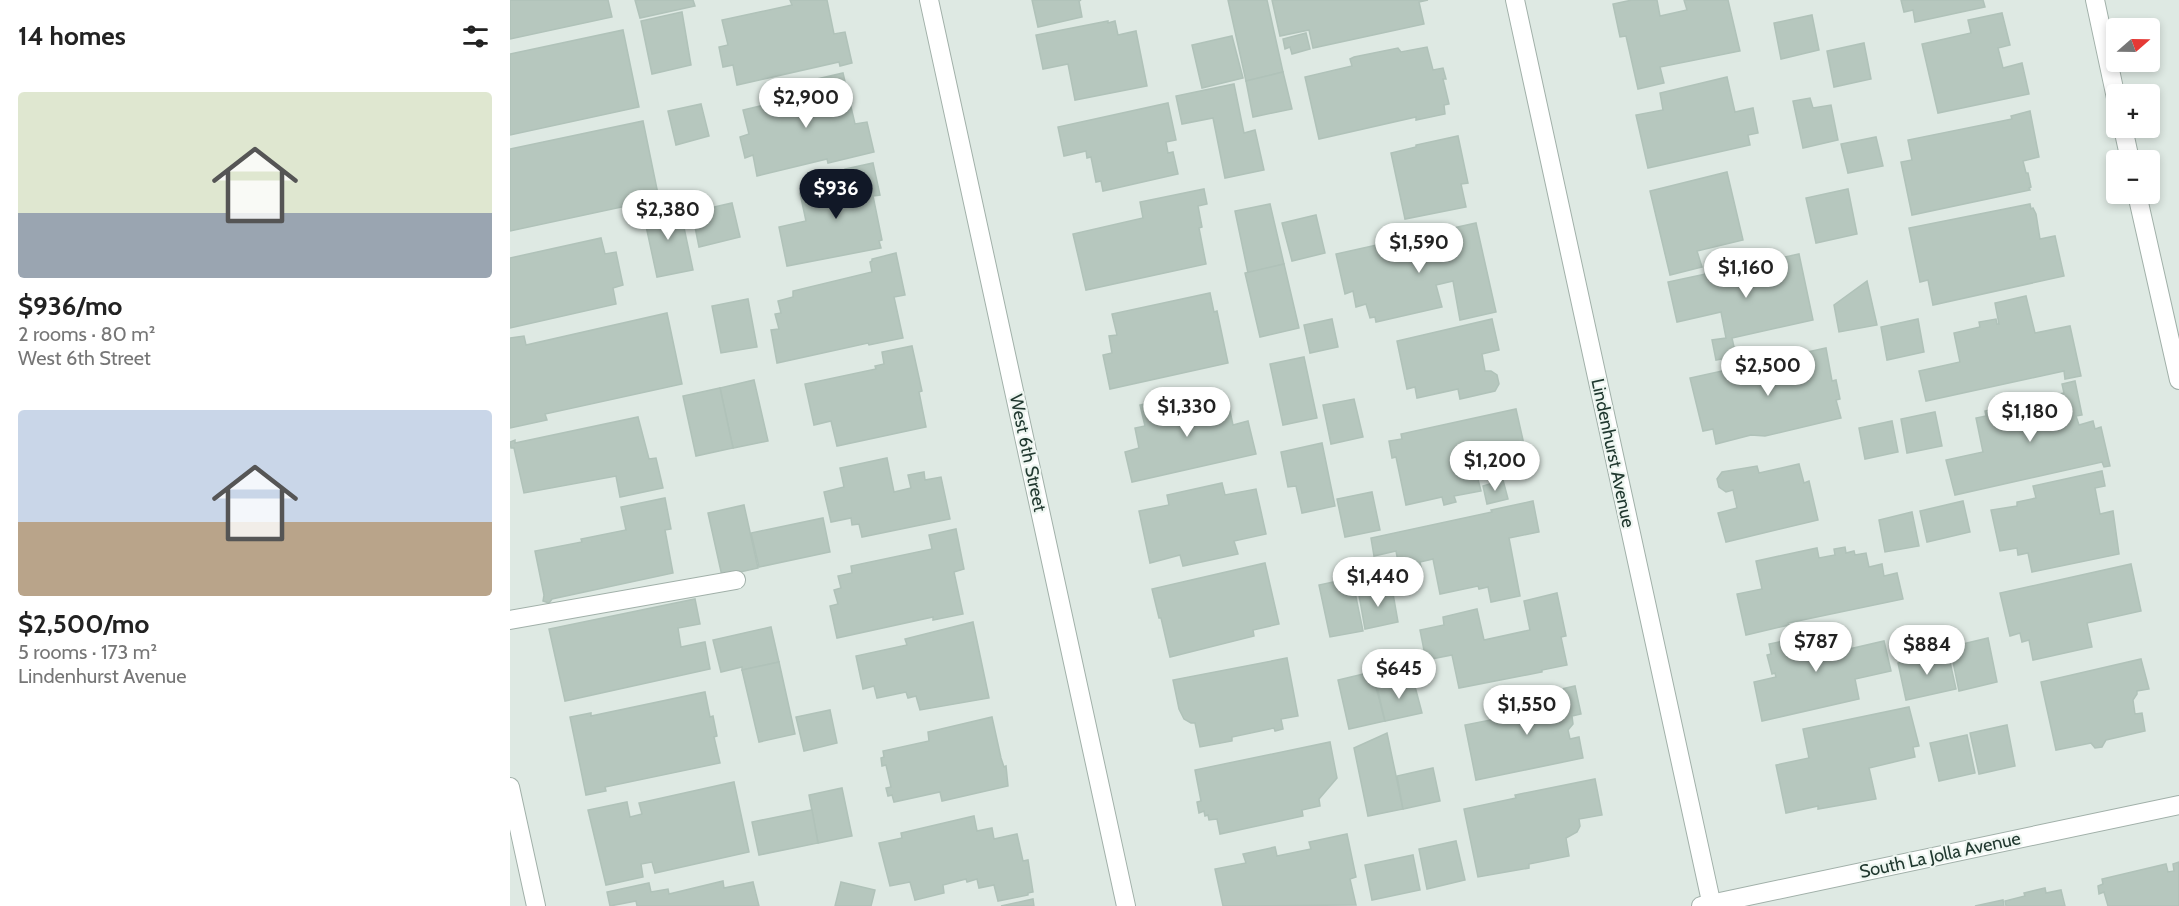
<!DOCTYPE html>
<meta charset="utf-8">
<style>
:root{--surface:#fff;--page:#f2f2f2;--text:#222;--muted:#767676;--accent:#111827}
body{margin:0;font-family:Cabin,sans-serif;background:var(--page);color:var(--text);height:100vh;display:flex;flex-direction:column;font-size:22px;white-space:nowrap}
*{box-sizing:border-box;margin:0}
p{font-size:20px;color:var(--muted)}
.icon{flex:none;width:33px;height:33px;fill:none;stroke:currentColor;stroke-width:2;stroke-linecap:round;stroke-linejoin:round}
.map{position:relative;flex:1;overflow:hidden}
.side{display:flex;flex-direction:column;background:var(--surface);width:510px}
.side>*{flex:none}
.needle{width:39px;rotate:70deg}
.buttons{position:absolute;left:1596px;top:18px;display:grid;gap:12px}
.buttons a{display:grid;place-items:center;width:54px;height:54px;border-radius:6px;background:var(--surface);box-shadow:0 3px 9px #0003;font-size:30px}
.price{position:absolute;translate:-50% -51px;padding:0 14px;border-radius:21px;background:#fff;color:#222;font-size:20px;line-height:39px;filter:drop-shadow(0 2px 3px #0008)}
.price::after{content:'';position:absolute;left:50%;top:36px;width:18px;height:14px;margin-left:-9px;background:inherit;clip-path:polygon(0 0,100% 0,50% 100%)}
.price.current{background:var(--accent);color:#fff}
ul{padding:0;list-style:none}
li{display:grid;align-content:center;gap:12px;height:318px;padding:0 18px}
li span{display:grid;place-items:center;height:186px;border-radius:6px;color:#555}
li>.icon{margin-inline-start:auto}
span .icon{width:108px;height:108px;fill:#fffc;stroke-width:1}
li b{font-size:26px}
h2{display:flex;justify-content:space-between;align-items:center;height:72px;padding:0 18px;font-size:26px}
main{display:flex;flex:1;min-height:0}
.map>svg:first-child{display:block}
</style>
<main>
<section class="side">
<h2>14 homes<svg class="icon" aria-label="filters" viewBox="0 0 24 24"><path d="M4 7h16M4 17h16"/><circle cx="9" cy="7" r="2"/><circle cx="15" cy="17" r="2"/></svg></h2>
<ul>
<li><span style="background:linear-gradient(#dfe7d0 65%,#9aa5b1 0)"><svg class="icon" aria-label="home" viewBox="0 0 24 24"><path d="M3 11l9-7 9 7M6 9v11h12V9"/></svg></span><div><b>$936/mo</b><p>2 rooms · 80 m²</p><p>West 6th Street</p></div></li>
<li><span style="background:linear-gradient(#c9d6e8 60%,#b9a48a 0)"><svg class="icon" aria-label="home" viewBox="0 0 24 24"><path d="M3 11l9-7 9 7M6 9v11h12V9"/></svg></span><div><b>$2,500/mo</b><p>5 rooms · 173 m²</p><p>Lindenhurst Avenue</p></div></li>
</ul>
</section>
<div class="map">
<svg width="1669" height="906" viewBox="0 0 1669 906">
<rect width="100%" height="100%" fill="#dee9e3"/>
<g fill="#b6c7be" stroke="#b0c2b9" stroke-width="1.5">
<polygon points="0,0 98,0 102,17 0,39"/>
<polygon points="125,0 183,0 185,6 130,18"/>
<polygon points="280,0 317,0 324,34 335,32 342,63 330,66 329,62 227,85 223,65 213,67 209,47 218,45 212,20 282,5"/>
<polygon points="522,0 571,0 569,1 572,17 528,27"/>
<polygon points="718,0 757,0 773,72 736,81"/>
<polygon points="762,0 918,0 909,2 914,24 803,48 799,30 770,36"/>
<polygon points="1122,0 1147,0 1150,16 1177,10 1174,0 1218,0 1230,51 1150,67 1154,83 1128,89 1116,36 1110,37 1103,4"/>
<polygon points="1391,0 1473,0 1475,7 1405,22 1403,10 1394,12"/>
<polygon points="172,12 181,65 142,74 131,21"/>
<polygon points="1492,13 1500,45 1488,48 1493,68 1512,63 1519,94 1428,113 1412,44 1461,33 1458,20"/>
<polygon points="1302,15 1309,50 1271,59 1264,23"/>
<polygon points="598,21 598,23 605,21 608,35 626,31 637,86 565,100 558,64 533,69 526,35"/>
<polygon points="113,30 129,107 0,135 0,54"/>
<polygon points="796,33 800,49 782,54 780,47 775,49 773,39"/>
<polygon points="722,36 733,78 692,88 682,45"/>
<polygon points="1354,43 1361,79 1324,87 1317,51"/>
<polygon points="917,47 923,70 933,68 936,79 933,79 939,104 934,105 935,114 906,120 906,117 809,139 795,77 842,66 840,59 844,57 888,48 891,52"/>
<polygon points="773,72 782,109 743,117 736,81"/>
<polygon points="333,73 345,124 357,122 364,152 318,163 317,159 247,176 243,155 235,158 230,137 239,134 233,110 302,94 298,81"/>
<polygon points="1217,77 1225,112 1243,108 1248,133 1238,135 1240,145 1138,168 1126,115 1153,110 1150,93"/>
<polygon points="724,84 734,133 745,130 754,170 715,178 703,118 672,124 666,96"/>
<polygon points="1300,98 1303,108 1321,105 1328,140 1293,148 1283,101"/>
<polygon points="658,103 666,140 656,142 658,153 663,152 668,174 593,191 591,181 586,182 581,157 577,158 576,151 554,156 548,127"/>
<polygon points="191,104 199,136 166,145 158,111"/>
<polygon points="1520,111 1529,157 1513,161 1516,173 1518,173 1521,187 1519,188 1520,190 1402,215 1391,162 1402,160 1398,140 1502,119 1501,116"/>
<polygon points="133,121 149,199 0,231 0,149"/>
<polygon points="948,136 958,183 951,184 956,207 895,219 881,153 906,147 906,145"/>
<polygon points="1366,137 1373,166 1338,173 1331,144"/>
<polygon points="363,163 370,195 363,196 372,240 369,241 371,248 277,266 269,227 296,221 290,193 338,183 335,169"/>
<polygon points="1217,172 1233,240 1187,251 1192,267 1160,275 1140,191"/>
<polygon points="694,189 697,204 688,206 692,227 689,228 696,264 576,290 563,234 633,218 630,202"/>
<polygon points="1338,189 1347,234 1306,243 1296,198"/>
<polygon points="222,203 230,237 189,247 182,212"/>
<polygon points="169,204 183,270 147,277 133,212"/>
<polygon points="760,204 774,264 738,273 725,211"/>
<polygon points="1520,204 1521,209 1523,208 1526,214 1530,239 1545,236 1554,276 1423,305 1418,280 1410,282 1399,228"/>
<polygon points="806,215 815,253 782,261 772,223"/>
<polygon points="966,223 986,312 950,320 943,281 926,285 932,307 866,322 865,317 860,318 856,304 846,307 843,291 835,294 826,254"/>
<polygon points="91,238 95,254 106,252 113,285 103,288 106,304 0,328 0,258"/>
<polygon points="386,253 395,295 384,297 393,338 359,345 358,343 267,363 261,330 269,329 265,314 271,313 268,301 283,297 283,291 362,272 360,262 362,261 362,259"/>
<polygon points="1289,254 1303,320 1222,338 1226,356 1206,360 1202,340 1216,338 1211,312 1167,322 1158,282"/>
<polygon points="774,264 789,328 750,337 735,273"/>
<polygon points="1357,281 1367,325 1329,332 1324,305"/>
<polygon points="700,293 704,312 707,311 718,363 600,389 593,355 602,353 599,336 607,335 602,314"/>
<polygon points="1516,296 1525,333 1560,326 1571,376 1555,379 1554,371 1416,401 1409,371 1450,362 1444,333 1470,327 1469,322 1486,319 1487,324 1489,324 1485,303"/>
<polygon points="238,299 247,347 211,353 202,306"/>
<polygon points="157,313 172,384 35,414 37,420 0,428 0,338 14,336 16,345"/>
<polygon points="822,319 828,347 800,353 794,325"/>
<polygon points="982,319 989,350 972,354 975,371 981,371 987,375 989,384 985,391 950,399 948,389 907,398 905,387 897,389 887,341"/>
<polygon points="1408,319 1414,352 1377,360 1371,327"/>
<polygon points="402,346 412,391 409,392 416,427 327,446 321,421 304,425 295,384 366,369 365,366 374,364 372,352"/>
<polygon points="1316,348 1322,381 1326,380 1330,399 1326,400 1331,418 1255,436 1241,435 1206,444 1203,429 1193,431 1180,378"/>
<polygon points="794,357 807,418 773,425 760,364"/>
<polygon points="244,380 258,441 223,448 210,388"/>
<polygon points="1565,381 1572,415 1566,416 1569,425 1583,421 1585,429 1591,427 1600,466 1594,467 1592,462 1445,495 1436,460 1473,452 1466,418 1476,416 1475,411 1554,393 1552,384"/>
<polygon points="210,388 223,448 186,456 173,396"/>
<polygon points="709,393 714,412 720,411 723,425 738,421 746,454 622,482 615,452 629,448 625,428 635,426 630,405 655,399 656,405"/>
<polygon points="844,399 853,437 821,444 813,405"/>
<polygon points="1006,409 1015,449 976,458 978,465 965,468 971,491 944,496 946,502 934,505 932,497 896,505 886,457 882,458 879,441 892,439 891,434"/>
<polygon points="1425,412 1432,446 1397,453 1391,419"/>
<polygon points="128,417 139,459 146,458 153,488 110,497 106,476 14,493 4,448 1,448 0,442 5,440 5,443"/>
<polygon points="1382,421 1388,452 1355,459 1349,428"/>
<polygon points="812,443 825,506 792,513 786,486 778,487 771,452"/>
<polygon points="377,458 384,492 401,488 398,475 414,472 415,480 431,477 440,519 352,537 349,524 342,525 341,518 321,522 314,492 334,487 330,468"/>
<polygon points="1289,464 1294,483 1299,481 1308,520 1216,542 1208,513 1227,508 1223,490 1216,492 1209,487 1207,479 1212,472 1247,466 1249,473"/>
<polygon points="1592,471 1595,486 1585,488 1590,514 1603,511 1609,554 1522,572 1518,553 1508,555 1507,548 1490,551 1481,510 1507,506 1507,502 1526,498 1523,486"/>
<polygon points="993,480 998,499 977,504 973,486"/>
<polygon points="712,483 715,495 746,489 756,534 724,541 728,554 673,566 670,555 640,563 629,511 659,505 657,495"/>
<polygon points="862,492 870,530 835,537 827,499"/>
<polygon points="155,498 161,529 155,530 163,573 42,599 39,603 33,601 34,595 25,551 72,542 71,539 116,530 111,507"/>
<polygon points="1023,501 1029,532 999,538 1010,596 981,602 978,587 969,589 968,586 930,594 923,559 910,562 911,567 890,572 886,551 864,556 861,538 982,512 981,510"/>
<polygon points="1453,501 1460,532 1417,542 1410,511"/>
<polygon points="234,505 248,568 212,576 198,513"/>
<polygon points="1402,512 1409,546 1375,552 1369,520"/>
<polygon points="313,518 320,552 249,567 241,533"/>
<polygon points="446,529 454,569 444,572 453,614 423,620 423,617 327,638 320,606 328,604 324,590 331,588 328,576 342,573 341,566 422,549 419,535"/>
<polygon points="1335,547 1336,553 1344,551 1345,555 1356,553 1359,567 1372,564 1374,576 1387,573 1393,599 1278,623 1279,625 1236,635 1227,594 1252,589 1246,561 1307,548 1309,558 1325,555 1324,549"/>
<polygon points="755,563 769,624 743,630 744,636 660,657 651,618 649,618 642,589"/>
<polygon points="1621,564 1631,611 1577,623 1582,647 1523,660 1519,640 1512,642 1510,633 1500,636 1490,593"/>
<polygon points="842,578 853,631 820,637 809,585"/>
<polygon points="882,588 888,622 855,629 849,595"/>
<polygon points="1047,593 1056,636 1051,637 1057,665 1032,670 1032,672 949,688 942,655 916,660 910,630 934,625 933,617 967,609 974,640 1020,630 1014,601"/>
<polygon points="185,599 190,624 168,628 171,647 195,642 200,669 55,701 39,629"/>
<polygon points="463,622 479,698 410,710 406,696 398,698 396,692 367,698 364,686 353,689 346,656 397,645 395,639"/>
<polygon points="261,627 269,662 232,670 232,667 211,672 203,640"/>
<polygon points="1334,628 1339,649 1374,641 1381,671 1345,679 1349,699 1252,721 1244,682 1266,677 1265,673 1262,674 1257,655 1261,654 1259,644"/>
<polygon points="1478,638 1487,682 1449,691 1440,647"/>
<polygon points="1438,653 1446,689 1396,700 1388,663"/>
<polygon points="777,658 788,716 771,719 773,729 765,731 764,728 722,737 722,741 690,747 685,723 681,723 674,719 669,709 663,680"/>
<polygon points="1631,659 1639,689 1627,691 1627,694 1623,700 1625,714 1632,713 1635,731 1596,740 1592,747 1585,748 1581,743 1546,750 1531,682"/>
<polygon points="269,662 285,734 249,742 232,670"/>
<polygon points="862,672 875,721 839,729 828,680"/>
<polygon points="903,679 912,713 875,721 867,687"/>
<polygon points="1065,686 1071,714 1062,716 1063,724 1058,730 1060,739 1069,737 1073,758 966,780 955,725 1011,714 1008,699"/>
<polygon points="195,692 200,717 203,716 207,736 204,737 210,763 95,787 96,791 76,795 60,717 81,713 81,716"/>
<polygon points="1399,707 1409,746 1403,747 1405,757 1359,768 1366,799 1308,809 1308,806 1276,813 1266,765 1299,758 1293,729"/>
<polygon points="320,710 327,743 294,751 286,717"/>
<polygon points="482,717 491,758 494,767 496,766 498,786 432,801 430,792 384,802 382,795 378,796 376,788 381,787 376,765 372,766 371,758 374,757 373,751 419,741 418,732"/>
<polygon points="1497,725 1505,766 1469,774 1460,733"/>
<polygon points="877,733 893,809 858,816 844,748"/>
<polygon points="1457,735 1465,773 1429,781 1420,743"/>
<polygon points="820,742 827,778 809,799 810,806 792,810 793,816 710,834 707,819 699,820 698,815 695,816 694,811 689,813 687,802 691,801 685,770"/>
<polygon points="923,768 930,801 893,809 887,776"/>
<polygon points="1085,779 1092,815 1069,819 1070,826 1067,832 1056,838 1059,856 1019,864 1019,868 968,877 954,809 1006,798 1005,795"/>
<polygon points="224,782 239,852 145,873 142,862 131,864 133,877 96,885 78,810 117,802 120,817 132,814 129,803"/>
<polygon points="332,788 342,836 308,843 299,795"/>
<polygon points="302,810 308,843 249,855 242,822"/>
<polygon points="464,816 467,831 482,828 484,839 507,834 513,861 518,860 523,892 518,893 518,895 488,901 484,885 469,888 467,879 457,882 456,879 433,885 434,893 405,900 400,882 380,886 369,843 392,838 391,833"/>
<polygon points="837,834 846,877 840,879 846,905 713,906 705,869 736,863 733,854 765,847 767,856 801,849 799,842"/>
<polygon points="946,841 955,880 917,889 909,849"/>
<polygon points="903,855 910,890 862,900 855,865"/>
<polygon points="1669,862 1669,906 1598,906 1594,892 1589,894 1588,886 1593,884 1592,879 1656,864 1658,872 1664,871 1663,864"/>
<polygon points="213,881 214,888 243,882 249,906 127,906 126,901 100,906 97,892 139,883 141,892 158,889 159,894"/>
<polygon points="331,882 365,890 361,906 325,906"/>
<polygon points="1535,888 1536,893 1551,890 1555,906 1496,906 1495,901 1515,896 1514,893"/>
<polygon points="523,899 524,906 491,906"/>
<polygon points="1493,900 1494,906 1465,906"/>
</g>
<g fill="none" stroke-linecap="round" stroke-linejoin="round">
<g stroke="#a1b0a9" stroke-width="20">
<polyline id="service" points="0,620 226,580"/>
</g>
<g stroke="#a1b0a9" stroke-width="20">
<g id="minor">
<polyline points="1005,0 1202,906"/>
<polyline points="1585,0 1606,98"/>
<polyline points="1613,128 1620,160"/>
<polyline points="1627,194 1669,380"/>
<polyline points="0,787 26,906"/>
<polyline points="1191,906 1669,805"/>
</g>
</g>
<g stroke="#a1b0a9" stroke-width="20">
<polyline id="tertiary" points="419,0 616,906"/>
</g>
<use href="#service" stroke="#fff" stroke-width="18"/>
<use href="#minor" stroke="#fff" stroke-width="18"/>
<use href="#tertiary" stroke="#fff" stroke-width="18"/>
</g>
<g text-anchor="middle" dominant-baseline="central" stroke-width="4.5" stroke-linejoin="round" paint-order="stroke">
<g font-size="18" fill="#20382f" stroke="#eef6f1">
<text transform="translate(518 453) rotate(78)">West 6th Street</text>
<text transform="translate(1103 453) rotate(78)">Lindenhurst Avenue</text>
<text transform="translate(1430 855) rotate(-12)">South La Jolla Avenue</text>
</g>
</g>
</svg>
<div class="buttons">
<a><svg class="needle" viewBox="-14 -14 28 28"><path d="M0-13l5 13h-10z" fill="#e53935"/><path d="M0 13l5-13h-10z" fill="#767676"/></svg></a>
<a>+</a>
<a>−</a>
</div>
<b class="price" style="left:296px;top:129px">$2,900</b>
<b class="price current" style="left:326px;top:220px">$936</b>
<b class="price" style="left:158px;top:241px">$2,380</b>
<b class="price" style="left:909px;top:274px">$1,590</b>
<b class="price" style="left:1236px;top:299px">$1,160</b>
<b class="price" style="left:1258px;top:397px">$2,500</b>
<b class="price" style="left:677px;top:438px">$1,330</b>
<b class="price" style="left:1520px;top:443px">$1,180</b>
<b class="price" style="left:985px;top:492px">$1,200</b>
<b class="price" style="left:868px;top:608px">$1,440</b>
<b class="price" style="left:1306px;top:673px">$787</b>
<b class="price" style="left:1417px;top:676px">$884</b>
<b class="price" style="left:889px;top:700px">$645</b>
<b class="price" style="left:1017px;top:736px">$1,550</b>
</div>
</main>
